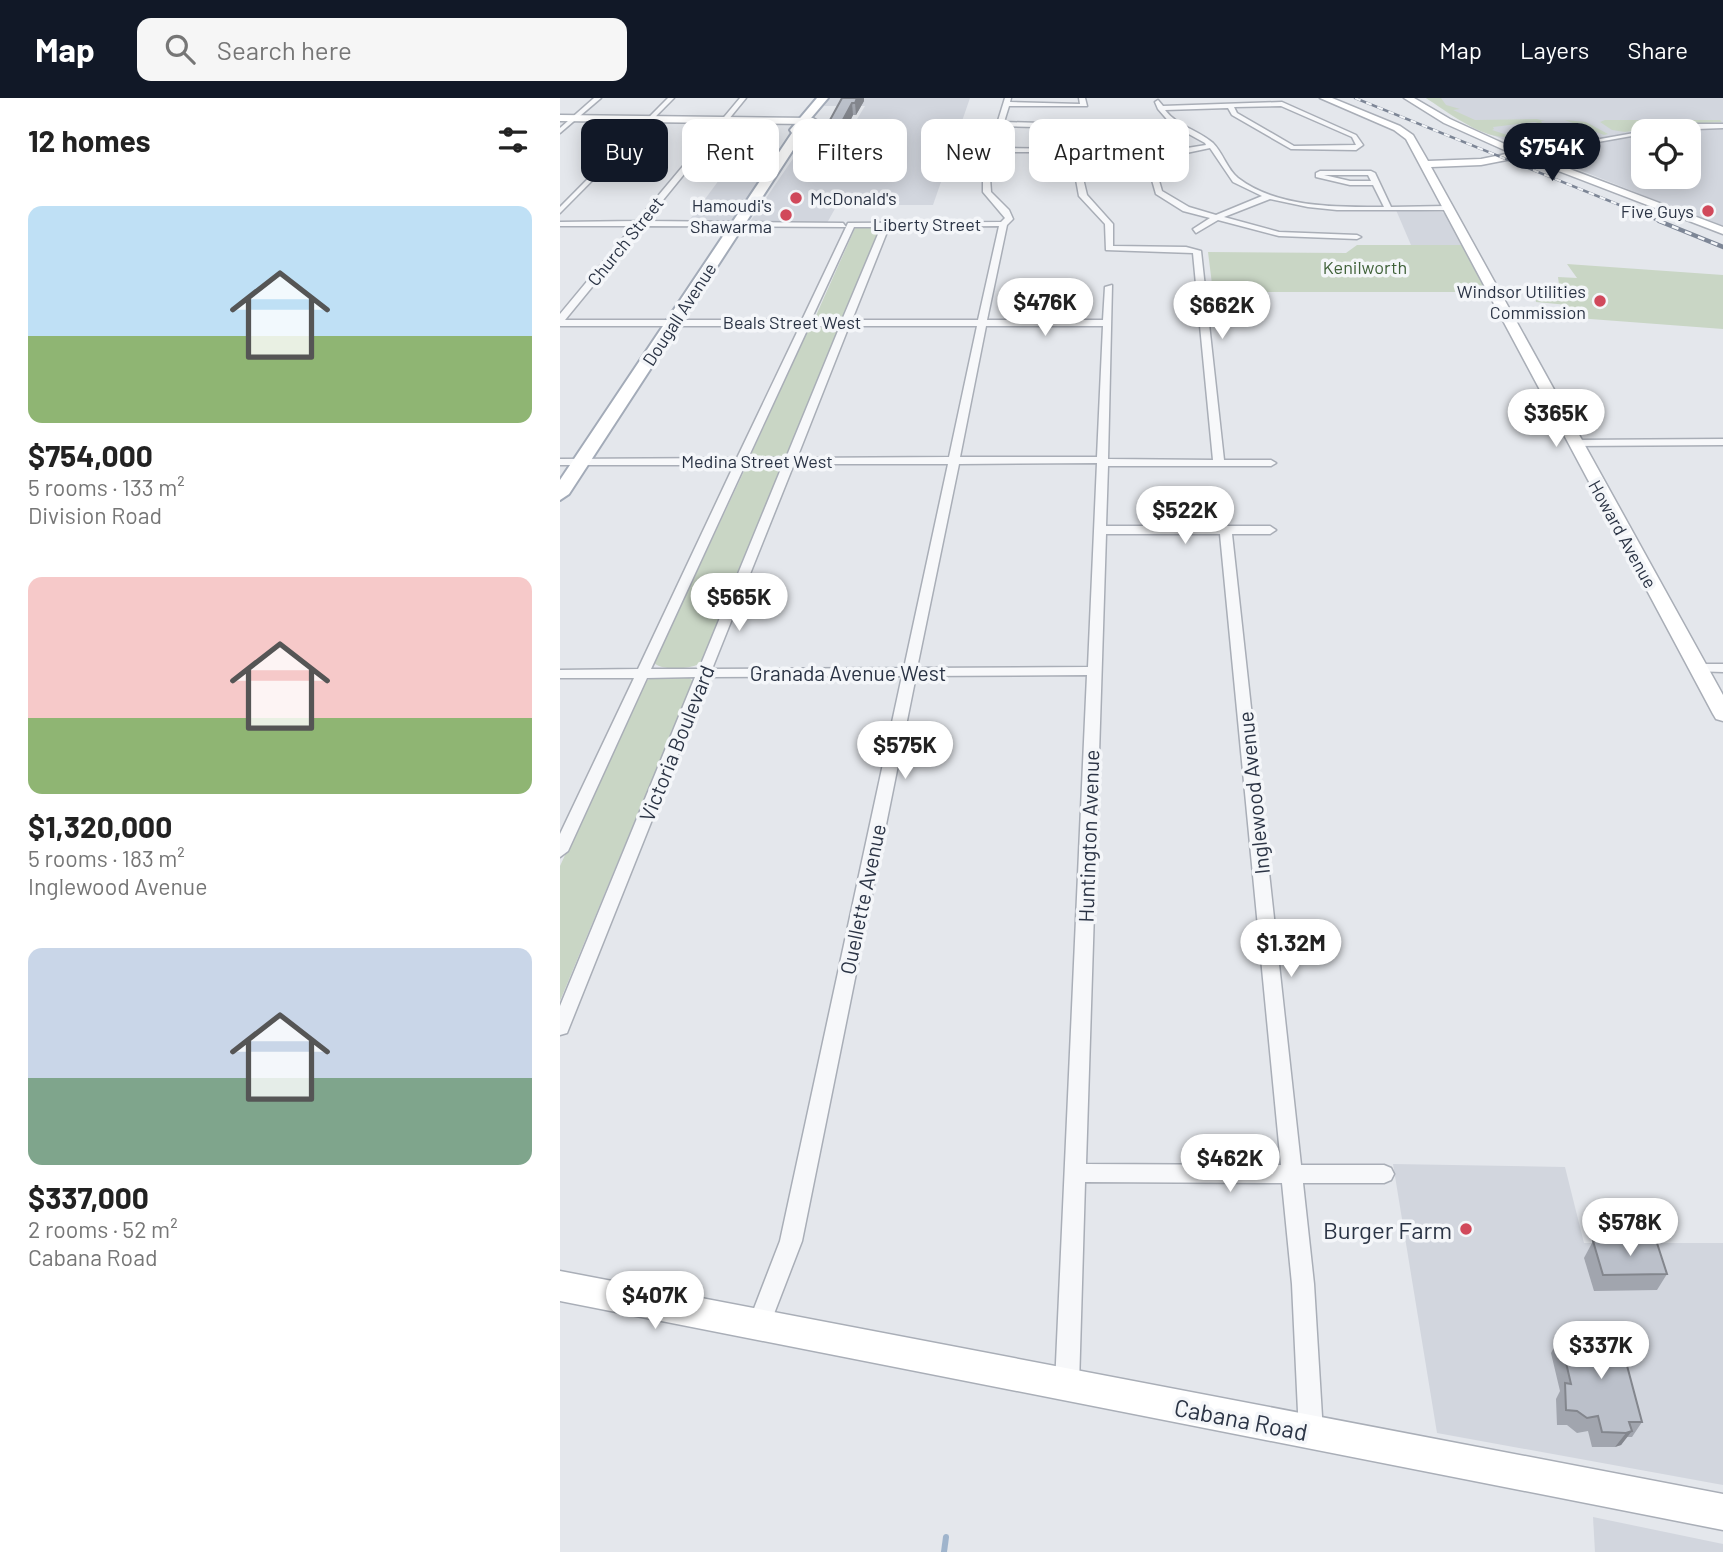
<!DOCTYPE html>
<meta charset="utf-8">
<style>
:root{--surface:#fff;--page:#f6f6f6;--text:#222;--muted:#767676;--accent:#111827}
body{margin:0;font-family:Barlow,sans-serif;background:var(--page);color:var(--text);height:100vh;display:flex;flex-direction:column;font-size:26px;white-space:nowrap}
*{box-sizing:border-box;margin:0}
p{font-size:23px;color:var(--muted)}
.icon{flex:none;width:38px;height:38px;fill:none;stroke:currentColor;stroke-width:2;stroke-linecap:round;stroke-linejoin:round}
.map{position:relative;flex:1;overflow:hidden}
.sheet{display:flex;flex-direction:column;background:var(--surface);width:560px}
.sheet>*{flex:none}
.hud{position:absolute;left:21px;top:21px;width:665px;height:63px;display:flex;gap:14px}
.tools{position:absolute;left:1071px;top:21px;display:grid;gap:14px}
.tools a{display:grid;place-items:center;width:70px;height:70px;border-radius:14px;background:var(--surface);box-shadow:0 4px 18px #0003;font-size:35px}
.price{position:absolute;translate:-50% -60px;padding:0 16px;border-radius:24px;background:#fff;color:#222;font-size:23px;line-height:46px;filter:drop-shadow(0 2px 4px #0008)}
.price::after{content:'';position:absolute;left:50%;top:42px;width:21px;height:16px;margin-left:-10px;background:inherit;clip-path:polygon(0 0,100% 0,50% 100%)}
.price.active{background:var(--accent);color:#fff}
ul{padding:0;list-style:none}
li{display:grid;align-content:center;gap:14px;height:371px;padding:0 28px}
li span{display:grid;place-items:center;height:217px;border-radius:14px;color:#555}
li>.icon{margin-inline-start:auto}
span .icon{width:126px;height:126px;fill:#fffc;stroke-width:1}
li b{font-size:30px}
h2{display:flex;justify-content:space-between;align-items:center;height:84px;padding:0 28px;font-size:30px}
.tag{padding:0 24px;border-radius:14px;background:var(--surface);box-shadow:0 4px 18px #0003;font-size:24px;line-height:63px}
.tag.active{background:var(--accent);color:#fff}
header{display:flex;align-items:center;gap:42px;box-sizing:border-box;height:98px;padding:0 35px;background:var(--accent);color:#fff}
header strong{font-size:33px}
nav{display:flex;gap:38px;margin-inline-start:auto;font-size:24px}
.search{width:490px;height:63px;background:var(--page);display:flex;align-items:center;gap:18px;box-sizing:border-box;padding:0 24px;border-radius:14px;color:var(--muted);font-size:26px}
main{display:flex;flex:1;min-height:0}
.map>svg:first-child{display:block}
</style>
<header>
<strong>Map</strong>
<div class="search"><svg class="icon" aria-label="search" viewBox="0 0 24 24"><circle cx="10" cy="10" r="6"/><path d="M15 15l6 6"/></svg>Search here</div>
<nav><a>Map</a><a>Layers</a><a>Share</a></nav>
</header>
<main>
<section class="sheet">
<h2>12 homes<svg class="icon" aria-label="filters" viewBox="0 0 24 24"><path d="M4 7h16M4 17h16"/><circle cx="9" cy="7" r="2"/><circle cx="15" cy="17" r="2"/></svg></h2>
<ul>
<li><span style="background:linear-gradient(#bfe0f5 60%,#8fb573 0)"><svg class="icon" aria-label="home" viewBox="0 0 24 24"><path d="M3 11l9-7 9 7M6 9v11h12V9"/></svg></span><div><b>$754,000</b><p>5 rooms · 133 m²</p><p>Division Road</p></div></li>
<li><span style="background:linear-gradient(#f6c9c9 65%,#8fb573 0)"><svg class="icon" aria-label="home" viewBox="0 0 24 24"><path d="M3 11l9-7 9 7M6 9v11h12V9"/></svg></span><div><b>$1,320,000</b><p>5 rooms · 183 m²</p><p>Inglewood Avenue</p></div></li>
<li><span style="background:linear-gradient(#c9d6e8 60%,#7fa58c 0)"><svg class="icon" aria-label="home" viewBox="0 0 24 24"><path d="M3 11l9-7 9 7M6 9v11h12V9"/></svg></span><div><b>$337,000</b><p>2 rooms · 52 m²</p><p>Cabana Road</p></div></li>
</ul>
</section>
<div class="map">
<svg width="1163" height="1454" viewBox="0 0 1163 1454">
<rect width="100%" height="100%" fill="#e4e7ec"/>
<g fill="#d2d6de" fill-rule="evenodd">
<polygon points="269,0 410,0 373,107 277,107 267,125 189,125 256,27 257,21 297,21 305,8 264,8"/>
<path d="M 866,0 L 1163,0 L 1163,129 L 922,33 ZM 1083,33 L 1129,33 L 1129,79 L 1083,79 Z"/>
<polygon points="182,51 220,51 172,124 128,124"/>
<polygon points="836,112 882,114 888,118 904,147 851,147"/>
<polygon points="833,1066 1005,1069 1024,1145 1163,1145 1163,1387 877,1335"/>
<polygon points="1033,1419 1163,1446 1163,1454 1035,1454"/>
</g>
<g fill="#c9d6c5">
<path d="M 866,0 L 881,0 L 886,7 L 900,11 L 893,12 L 915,22 L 977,21 L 985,23 L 981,23 L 982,25 L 1023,41 L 1044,37 L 1005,22 L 1026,24 L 1048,36 L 1018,43 L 1015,42 L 1017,40 L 975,24 L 933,29 L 934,31 L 932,32 L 950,38 C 926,44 886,13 866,0 Z"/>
<polygon points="1045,22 1160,22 1162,24 1111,27 1065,34 1052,32 1040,24"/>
<polygon points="296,128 323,128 283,221 254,222"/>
<polygon points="797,147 904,147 929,194 653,194 648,154 786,155"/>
<polygon points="1007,166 1163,177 1163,231 1017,220 1008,207 976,204 974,191 1000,194 998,179 1017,180"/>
<polygon points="281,227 228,358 223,360 190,359 249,229"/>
<path d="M 192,366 L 219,366 L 224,369 L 142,564 C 132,572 103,573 94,565 L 186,369 Z"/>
<polygon points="128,579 133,583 0,903 0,768 85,583 93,580"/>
</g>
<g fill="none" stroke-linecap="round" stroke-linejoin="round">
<polyline stroke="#9fb4cc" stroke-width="6" points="384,1454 386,1439"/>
<g stroke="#a9aeb7" stroke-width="3">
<g id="street">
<polygon points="34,0 41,0 0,35 0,30"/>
<polygon points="108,0 114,0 0,115 0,109"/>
<path d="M 180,0 L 186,0 L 86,123 L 283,125 L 286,129 L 82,128 L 5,222 L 242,222 L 288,125 L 441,124 L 445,120 L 423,94 L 423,80 L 431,52 L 434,50 L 516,51 L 527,97 L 553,126 L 553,148 L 626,149 L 641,153 L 664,362 L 711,362 L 716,365 L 711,368 L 548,368 L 546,428 L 710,428 L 716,432 L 710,436 L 672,436 L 741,1067 L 824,1067 L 831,1070 L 834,1076 L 831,1082 L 824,1085 L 743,1085 L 754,1186 L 763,1335 L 759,1343 L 751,1347 L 743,1343 L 739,1335 L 732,1186 L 722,1085 L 525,1084 L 519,1287 L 515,1295 L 507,1299 L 499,1295 L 495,1287 L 527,577 L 356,578 L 242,1143 L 207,1234 L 199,1237 L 191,1234 L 188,1226 L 220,1143 L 342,578 L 149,579 L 9,930 L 7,935 L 0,937 L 0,908 L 135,579 L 87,580 L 8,753 L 0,759 L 0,736 L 74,580 L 0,580 L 0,572 L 78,571 L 174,367 L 0,367 L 0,361 L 177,360 L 240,228 L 0,228 L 0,216 L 73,128 L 0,128 L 0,124 L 77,123 ZM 437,54 L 511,54 L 519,98 L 545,126 L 546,152 L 633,155 L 653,362 L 548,361 L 552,187 L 545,189 L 543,222 L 427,222 L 447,127 L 453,121 L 449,112 L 431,94 L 430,80 ZM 439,128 L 418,222 L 292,222 L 329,129 ZM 294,129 L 321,129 L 282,222 L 251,222 ZM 249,228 L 280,228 L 226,360 L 188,360 ZM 289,228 L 417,228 L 389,359 L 237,360 ZM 426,228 L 543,228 L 537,359 L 400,359 ZM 537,365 L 528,569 L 357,570 L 399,366 ZM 223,366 L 139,571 L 91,571 L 185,367 ZM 234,366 L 388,366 L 344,570 L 152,571 ZM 546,436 L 660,436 L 721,1067 L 526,1066 Z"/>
<path d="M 445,0 L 451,0 L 450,4 L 520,6 L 519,0 L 525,0 L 527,8 L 449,8 L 444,24 L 592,28 L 611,26 L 598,11 L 595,4 L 598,2 L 603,8 L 722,4 L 796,37 L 803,47 L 796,52 L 731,51 L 672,17 L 668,10 L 605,12 C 617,28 638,32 653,45 C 663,55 667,71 678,80 C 717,110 777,109 824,109 L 813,87 L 790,87 L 756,79 L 756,75 L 760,73 L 811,73 L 815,75 L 831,109 L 887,108 L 891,110 L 887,112 L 777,112 L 748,109 L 710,101 L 664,119 L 719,134 L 797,137 L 801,139 L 797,141 L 719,138 L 658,122 L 636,135 L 633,131 L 650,120 L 623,113 L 596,96 L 586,61 L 596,55 L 646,47 L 645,45 L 616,29 L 592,32 L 440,28 L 437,26 ZM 721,8 L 792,39 L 796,47 L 734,48 L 677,15 L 674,9 ZM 650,50 L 673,84 L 702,98 L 656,117 L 629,109 L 602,93 L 593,62 ZM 764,77 L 808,77 L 811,83 L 790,83 Z"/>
<polygon points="1125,26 1163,26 1163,30 1083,33 1083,36 970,56 967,54"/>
<polygon points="1163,341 1163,347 1014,348 1009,345 1014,342"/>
<polygon points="1137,566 1163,566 1163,574 1132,573 1130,570"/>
</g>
</g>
<g stroke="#a9aeb7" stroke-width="3">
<g id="secondary">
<polygon points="760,0 772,0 840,28 853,37 868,63 921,61 951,55 884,25 844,0 854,0 890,21 949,48 1163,129 1163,136 962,59 921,67 871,69 1163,597 1163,623 1156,621 1153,616 846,41 834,32"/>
<polygon points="0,17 253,20 258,23 253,26 0,23"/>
<polygon points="0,1173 1163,1396 1163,1432 0,1203"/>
</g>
</g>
<g stroke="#a3abb8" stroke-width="4">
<polygon id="primary" points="257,0 268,0 241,32 244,35 9,396 0,402 0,382 232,35 230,32"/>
</g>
<use href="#street" fill="#f7f8fa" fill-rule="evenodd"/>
<use href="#secondary" fill="#fff" fill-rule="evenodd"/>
<use href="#primary" fill="#fff" fill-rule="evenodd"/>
<g stroke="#7d8696" stroke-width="2.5">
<polyline id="rail-far1" points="795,0 1104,125"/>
</g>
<g stroke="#7d8696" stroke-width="4.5">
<polyline id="rail" points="1099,123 1163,149"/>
</g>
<use href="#rail-far1" stroke="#f4f6f9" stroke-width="2" stroke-dasharray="6" stroke-linecap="butt"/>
<use href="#rail" stroke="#f4f6f9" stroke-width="2.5" stroke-dasharray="7" stroke-linecap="butt"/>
</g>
<g fill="#a1a5ae">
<polygon points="282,0 304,3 296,17 293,17 281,42 321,55 311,78 277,78 275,68 256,67 253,53"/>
<polygon points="1033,1143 1107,1176 1097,1192 1034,1193 1024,1160"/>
<polygon points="1042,1229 1082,1324 1072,1339 1067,1339 1061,1347 1055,1349 1032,1349 1028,1333 1017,1335 1007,1327 997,1327 996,1301 1000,1293 991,1255 1000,1239 1036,1239"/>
</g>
<g fill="#83868d">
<polygon points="297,0 304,0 304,3 296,17 295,5"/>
<polygon points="292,5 293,17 274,56 272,42"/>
<polygon points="319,42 321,55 311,78 309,64"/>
<polygon points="1072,1333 1061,1347 1055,1349 1066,1335"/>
</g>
<g fill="#bbc0ca" stroke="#83868d" stroke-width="2">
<polygon points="282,0 297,0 295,5 292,5 272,42 319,42 309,64 275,65 280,54 253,53"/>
<polygon points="1096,1142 1107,1176 1043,1177 1033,1143"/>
<polygon points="1042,1229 1057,1230 1082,1324 1069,1324 1072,1333 1066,1335 1042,1334 1038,1318 1027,1320 1017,1313 1006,1312 1005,1285 1011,1286 1000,1239 1044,1239"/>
</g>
<g fill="#d1495b" stroke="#f4f6f9" stroke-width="2.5">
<circle cx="236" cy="100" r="7"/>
<circle cx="1148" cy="113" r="7"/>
<circle cx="226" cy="117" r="7"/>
<circle cx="1040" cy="203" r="7"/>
<circle cx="906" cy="1131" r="7"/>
</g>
<g text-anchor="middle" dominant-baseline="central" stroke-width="7" stroke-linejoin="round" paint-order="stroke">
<g font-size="18" fill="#2b3445" stroke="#f4f6f9" text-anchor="end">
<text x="250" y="100" text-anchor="start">McDonald's</text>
<text x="212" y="107">Hamoudi's<tspan x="212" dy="21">Shawarma</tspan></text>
<text x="1134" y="113">Five Guys</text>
<text x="1026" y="193">Windsor Utilities<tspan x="1026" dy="21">Commission</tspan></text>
</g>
<g font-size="18" fill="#2b3445" stroke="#f4f6f9">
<text x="367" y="126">Liberty Street</text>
<text transform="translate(65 143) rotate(-51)">Church Street</text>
<text transform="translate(119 216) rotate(-57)">Dougall Avenue</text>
<text x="232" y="224">Beals Street West</text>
<text x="197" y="363">Medina Street West</text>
<text transform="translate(1063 436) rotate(61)">Howard Avenue</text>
</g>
<g font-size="18" fill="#3f6138" stroke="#f4f6f9">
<text x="805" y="169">Kenilworth</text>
</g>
<g font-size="21" fill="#2b3445" stroke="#f4f6f9">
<text x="288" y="574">Granada Avenue West</text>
<text transform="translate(116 645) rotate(-68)">Victoria Boulevard</text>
<text transform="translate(693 695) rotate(-96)">Inglewood Avenue</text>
<text transform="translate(528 738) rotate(-88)">Huntington Avenue</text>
<text transform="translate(302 801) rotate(-78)">Ouellette Avenue</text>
</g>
<g font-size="24" fill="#2b3445" stroke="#f4f6f9" text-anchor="end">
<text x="892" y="1131">Burger Farm</text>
</g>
<g font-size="24" fill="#2b3445" stroke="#f4f6f9">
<text transform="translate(681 1321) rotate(11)">Cabana Road</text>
</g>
</g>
</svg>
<div class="tools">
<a><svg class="icon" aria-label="locate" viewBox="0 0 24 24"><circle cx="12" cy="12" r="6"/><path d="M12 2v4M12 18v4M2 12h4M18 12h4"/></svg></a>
</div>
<b class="price active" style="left:992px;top:85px">$754K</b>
<b class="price" style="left:485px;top:240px">$476K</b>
<b class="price" style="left:662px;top:243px">$662K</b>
<b class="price" style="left:996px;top:351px">$365K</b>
<b class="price" style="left:625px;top:448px">$522K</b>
<b class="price" style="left:179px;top:535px">$565K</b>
<b class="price" style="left:345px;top:683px">$575K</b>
<b class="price" style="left:731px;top:881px">$1.32M</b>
<b class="price" style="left:670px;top:1096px">$462K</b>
<b class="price" style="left:1070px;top:1160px">$578K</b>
<b class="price" style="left:95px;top:1233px">$407K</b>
<b class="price" style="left:1041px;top:1283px">$337K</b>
<div class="hud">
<a class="tag active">Buy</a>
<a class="tag">Rent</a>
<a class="tag">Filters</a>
<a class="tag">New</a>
<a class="tag">Apartment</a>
</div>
</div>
</main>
